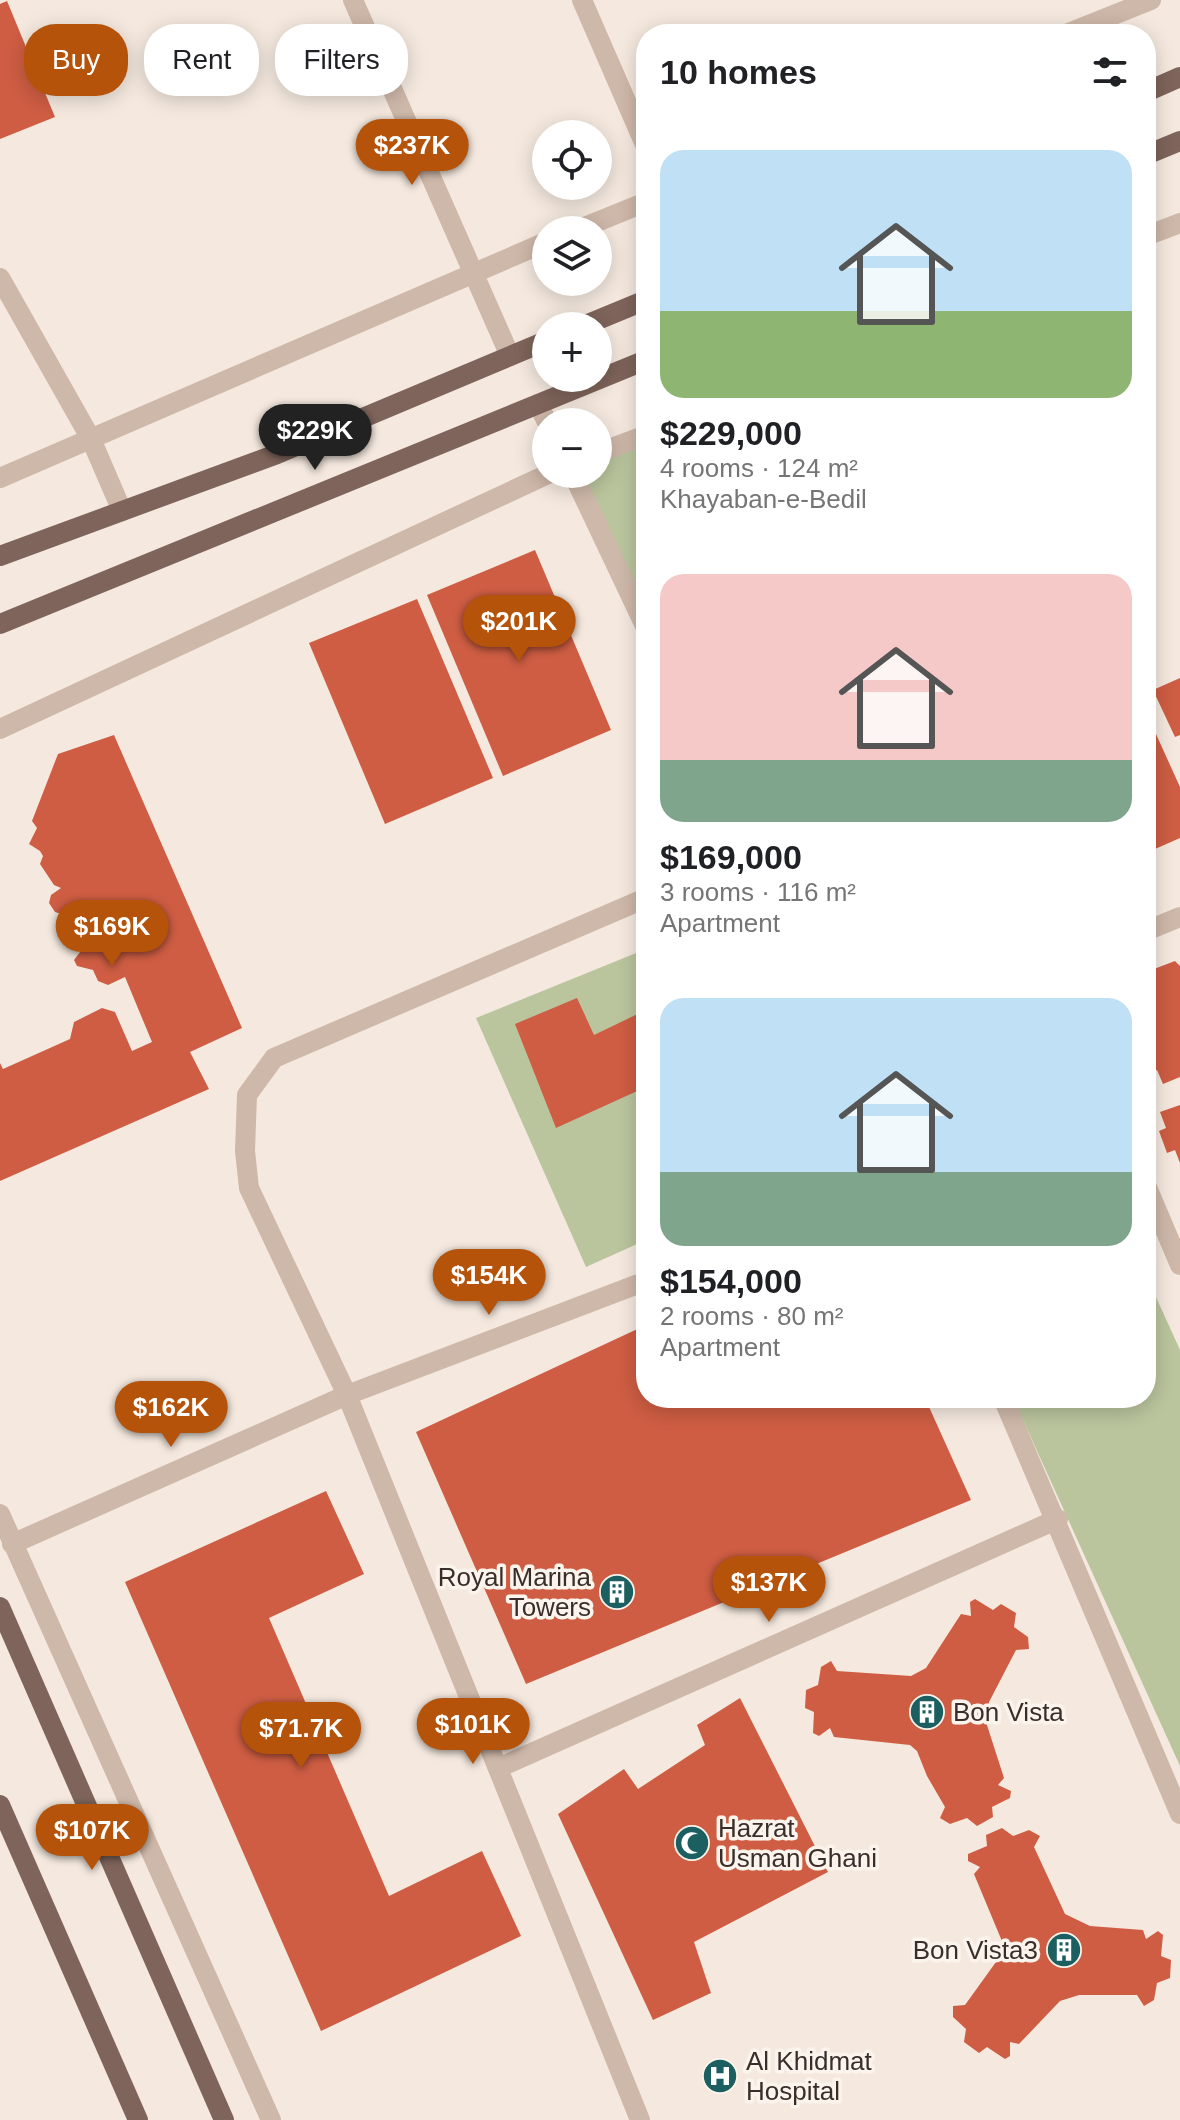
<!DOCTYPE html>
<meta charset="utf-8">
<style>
:root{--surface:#fff;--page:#f2f2f2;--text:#202124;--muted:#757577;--accent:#b45309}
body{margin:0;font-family:Helvetica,sans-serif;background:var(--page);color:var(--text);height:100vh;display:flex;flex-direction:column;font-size:30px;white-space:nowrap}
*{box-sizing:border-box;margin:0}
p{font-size:26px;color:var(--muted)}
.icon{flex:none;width:44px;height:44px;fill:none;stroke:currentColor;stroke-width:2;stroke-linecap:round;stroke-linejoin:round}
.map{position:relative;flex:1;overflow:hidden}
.sheet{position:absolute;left:636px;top:24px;width:520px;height:1384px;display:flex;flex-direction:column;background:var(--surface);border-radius:32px;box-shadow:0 4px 20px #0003}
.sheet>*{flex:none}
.banner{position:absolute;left:24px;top:24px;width:492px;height:72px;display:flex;gap:16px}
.controls{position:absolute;left:532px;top:120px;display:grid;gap:16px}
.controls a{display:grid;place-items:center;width:80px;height:80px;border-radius:50%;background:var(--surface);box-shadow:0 4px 20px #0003;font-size:40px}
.price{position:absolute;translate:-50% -68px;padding:0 18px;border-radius:28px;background:var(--accent);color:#fff;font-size:26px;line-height:52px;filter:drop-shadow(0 2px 4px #0008)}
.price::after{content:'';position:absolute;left:50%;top:48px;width:24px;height:18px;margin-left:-12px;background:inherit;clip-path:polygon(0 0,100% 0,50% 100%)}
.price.active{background:#222;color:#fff}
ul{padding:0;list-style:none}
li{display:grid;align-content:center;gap:16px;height:424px;padding:0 24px}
li span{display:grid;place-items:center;height:248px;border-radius:24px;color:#555}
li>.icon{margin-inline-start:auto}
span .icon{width:144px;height:144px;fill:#fffc;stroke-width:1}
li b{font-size:34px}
h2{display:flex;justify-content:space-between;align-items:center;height:96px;padding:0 24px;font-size:34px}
.chip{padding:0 28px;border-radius:32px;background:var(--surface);box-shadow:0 4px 20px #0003;font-size:28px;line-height:72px}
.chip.active{background:var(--accent);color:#fff}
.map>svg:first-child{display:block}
</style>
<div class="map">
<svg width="1180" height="2120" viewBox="0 0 1180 2120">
<rect width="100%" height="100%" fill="#f5e9df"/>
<g fill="#bac59d">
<polygon points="646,436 646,625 573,474 598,474 598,454"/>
<polygon points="646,949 646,1240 586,1267 476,1018"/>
<polygon points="1146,1275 1180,1350 1180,1766 1013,1398 1146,1398"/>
</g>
<g fill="#ce5d43">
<polygon points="7,1 55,117 0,139 0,4"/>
<polygon points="535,550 611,730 503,776 427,595"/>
<polygon points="417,599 493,778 385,824 309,643"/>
<polygon points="1180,678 1180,735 1175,737 1153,690"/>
<polygon points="1146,712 1180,787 1180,838 1146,853"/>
<polygon points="114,735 242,1028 190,1052 209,1089 0,1181 0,1063 3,1069 70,1039 74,1022 102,1008 115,1012 132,1051 152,1042 125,977 108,985 98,981 93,970 77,966 74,960 83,948 75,944 65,923 68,916 55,912 49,903 51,895 61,888 54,885 40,864 43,856 40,851 29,844 37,828 32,821 58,754"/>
<polygon points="1175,961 1180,966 1180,1077 1163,1084 1157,1070 1146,1075 1146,1049 1154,1046 1146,1031 1146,972"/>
<polygon points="577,998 594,1035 646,1010 646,1087 556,1128 515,1024"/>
<polygon points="1180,1105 1180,1163 1175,1150 1167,1153 1159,1131 1166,1128 1160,1112"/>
<polygon points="646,1325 646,1398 925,1398 971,1500 526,1684 416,1432"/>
<polygon points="326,1491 364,1574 269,1618 389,1896 482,1851 521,1936 321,2031 125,1582"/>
<polygon points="975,1599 993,1610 1001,1604 1016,1613 1014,1627 1028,1637 1029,1649 1016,1650 989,1702 986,1722 1004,1778 998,1785 1011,1791 1010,1798 992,1807 993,1817 977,1826 967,1818 950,1824 940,1818 945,1807 927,1776 917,1751 910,1745 834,1737 830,1728 819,1736 813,1733 814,1712 805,1708 806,1690 818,1685 821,1667 831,1661 837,1671 911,1676 926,1668 961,1614 971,1616 970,1602"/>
<polygon points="740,1698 828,1872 694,1942 711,1993 653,2020 558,1814 624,1769 638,1789 705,1745 697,1725"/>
<polygon points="1002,1828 1013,1836 1029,1830 1040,1836 1034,1847 1065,1914 1090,1926 1143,1930 1146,1939 1158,1931 1163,1935 1161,1956 1171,1960 1170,1978 1157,1983 1154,2000 1144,2006 1137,1995 1079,1995 1060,2001 1019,2044 1010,2042 1010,2056 1005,2059 987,2047 979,2053 964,2042 966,2029 953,2017 953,2006 965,2005 1001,1955 1004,1946 974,1874 980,1867 968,1861 968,1854 987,1846 986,1835"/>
</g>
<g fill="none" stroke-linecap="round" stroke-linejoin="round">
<g stroke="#ceb8a9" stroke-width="20">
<polyline points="353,0 510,356"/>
<polyline points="582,0 646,147"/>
<polyline points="1066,34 1151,0"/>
<polyline points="577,230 646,202"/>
<polyline points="1146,236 1180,223"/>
<polyline points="0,278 91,439 122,511"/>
<polyline points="538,404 547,422"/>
<polyline points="598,453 646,435"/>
<polyline points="573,474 646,628"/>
<polyline points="0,478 546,242"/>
<polyline points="0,729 548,474"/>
<polyline points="1146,931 1180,917"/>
<polyline points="1146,1185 1180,1265"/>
<polyline points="1003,1398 1180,1814"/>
<polyline points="0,1514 271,2120"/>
<polyline points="12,1544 347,1395 646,1281"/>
<polyline points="498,1768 1058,1519"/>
<polyline points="640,2120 347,1395 249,1188 245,1151 247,1095 274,1058 646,898"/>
</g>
<g stroke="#7e645a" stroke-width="20">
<polyline points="1146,92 1180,77"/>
<polyline points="1146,155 1180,141"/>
<polyline points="583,326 646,300"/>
<polyline points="0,556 277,454 546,341"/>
<polyline points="0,624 646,360"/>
<polyline points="0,1607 224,2120"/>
<polyline points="0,1805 138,2120"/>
</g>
</g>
<defs>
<g id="building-disc" transform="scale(1.8)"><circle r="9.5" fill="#1b5f60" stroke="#fbf4ec"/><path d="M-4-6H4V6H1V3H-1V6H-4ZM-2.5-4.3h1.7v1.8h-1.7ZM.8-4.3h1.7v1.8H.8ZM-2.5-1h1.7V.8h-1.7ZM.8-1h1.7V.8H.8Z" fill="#fff"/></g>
<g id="mosque-disc" transform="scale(1.8)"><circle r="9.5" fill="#1b5f60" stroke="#fbf4ec"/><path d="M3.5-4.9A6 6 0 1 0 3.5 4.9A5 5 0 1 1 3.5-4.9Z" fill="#fff"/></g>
<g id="hospital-disc" transform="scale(1.8)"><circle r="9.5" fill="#1b5f60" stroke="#fbf4ec"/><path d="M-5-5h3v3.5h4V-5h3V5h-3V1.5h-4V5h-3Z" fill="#fff"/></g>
</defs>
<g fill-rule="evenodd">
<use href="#building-disc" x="617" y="1592"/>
<use href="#building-disc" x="927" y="1712"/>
<use href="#mosque-disc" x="692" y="1843"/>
<use href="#building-disc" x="1064" y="1950"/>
<use href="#hospital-disc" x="720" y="2076"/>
</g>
<g text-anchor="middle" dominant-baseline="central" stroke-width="7" stroke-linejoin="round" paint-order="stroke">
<g font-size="26" fill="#3b2e2a" stroke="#fbf4ec" text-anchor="start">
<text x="591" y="1577" text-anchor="end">Royal Marina<tspan x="591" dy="30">Towers</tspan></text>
<text x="953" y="1712">Bon Vista</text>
<text x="718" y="1828">Hazrat<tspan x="718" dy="30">Usman Ghani</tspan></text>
<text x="1038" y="1950" text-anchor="end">Bon Vista3</text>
<text x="746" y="2061">Al Khidmat<tspan x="746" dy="30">Hospital</tspan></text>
</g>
</g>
</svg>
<div class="controls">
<a><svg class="icon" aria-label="locate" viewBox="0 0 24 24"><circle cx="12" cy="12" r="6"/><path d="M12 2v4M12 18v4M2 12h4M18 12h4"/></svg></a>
<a><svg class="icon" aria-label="layers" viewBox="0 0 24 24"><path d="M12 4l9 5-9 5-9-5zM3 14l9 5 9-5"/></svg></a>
<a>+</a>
<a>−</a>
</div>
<b class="price" style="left:412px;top:187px">$237K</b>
<b class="price active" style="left:315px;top:472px">$229K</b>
<b class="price" style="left:519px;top:663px">$201K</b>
<b class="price" style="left:112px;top:968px">$169K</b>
<b class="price" style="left:489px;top:1317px">$154K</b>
<b class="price" style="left:171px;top:1449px">$162K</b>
<b class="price" style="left:769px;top:1624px">$137K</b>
<b class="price" style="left:473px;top:1766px">$101K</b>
<b class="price" style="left:301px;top:1770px">$71.7K</b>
<b class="price" style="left:92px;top:1872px">$107K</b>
<div class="banner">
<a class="chip active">Buy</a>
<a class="chip">Rent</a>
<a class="chip">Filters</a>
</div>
<section class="sheet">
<h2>10 homes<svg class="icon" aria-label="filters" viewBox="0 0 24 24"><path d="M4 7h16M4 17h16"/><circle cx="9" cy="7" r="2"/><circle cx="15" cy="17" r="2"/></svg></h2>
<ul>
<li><span style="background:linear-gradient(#bfe0f5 65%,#8fb573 0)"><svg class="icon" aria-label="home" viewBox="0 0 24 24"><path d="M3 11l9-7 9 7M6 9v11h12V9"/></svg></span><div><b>$229,000</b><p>4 rooms · 124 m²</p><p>Khayaban-e-Bedil</p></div></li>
<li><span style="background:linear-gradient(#f6c9c9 75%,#7fa58c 0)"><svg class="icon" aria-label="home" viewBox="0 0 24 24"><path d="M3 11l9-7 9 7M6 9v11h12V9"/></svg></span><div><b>$169,000</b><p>3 rooms · 116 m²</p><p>Apartment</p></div></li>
<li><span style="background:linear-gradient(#bfe0f5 70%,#7fa58c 0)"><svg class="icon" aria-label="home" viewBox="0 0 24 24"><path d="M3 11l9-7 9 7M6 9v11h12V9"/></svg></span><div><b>$154,000</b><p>2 rooms · 80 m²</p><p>Apartment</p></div></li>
</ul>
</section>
</div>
